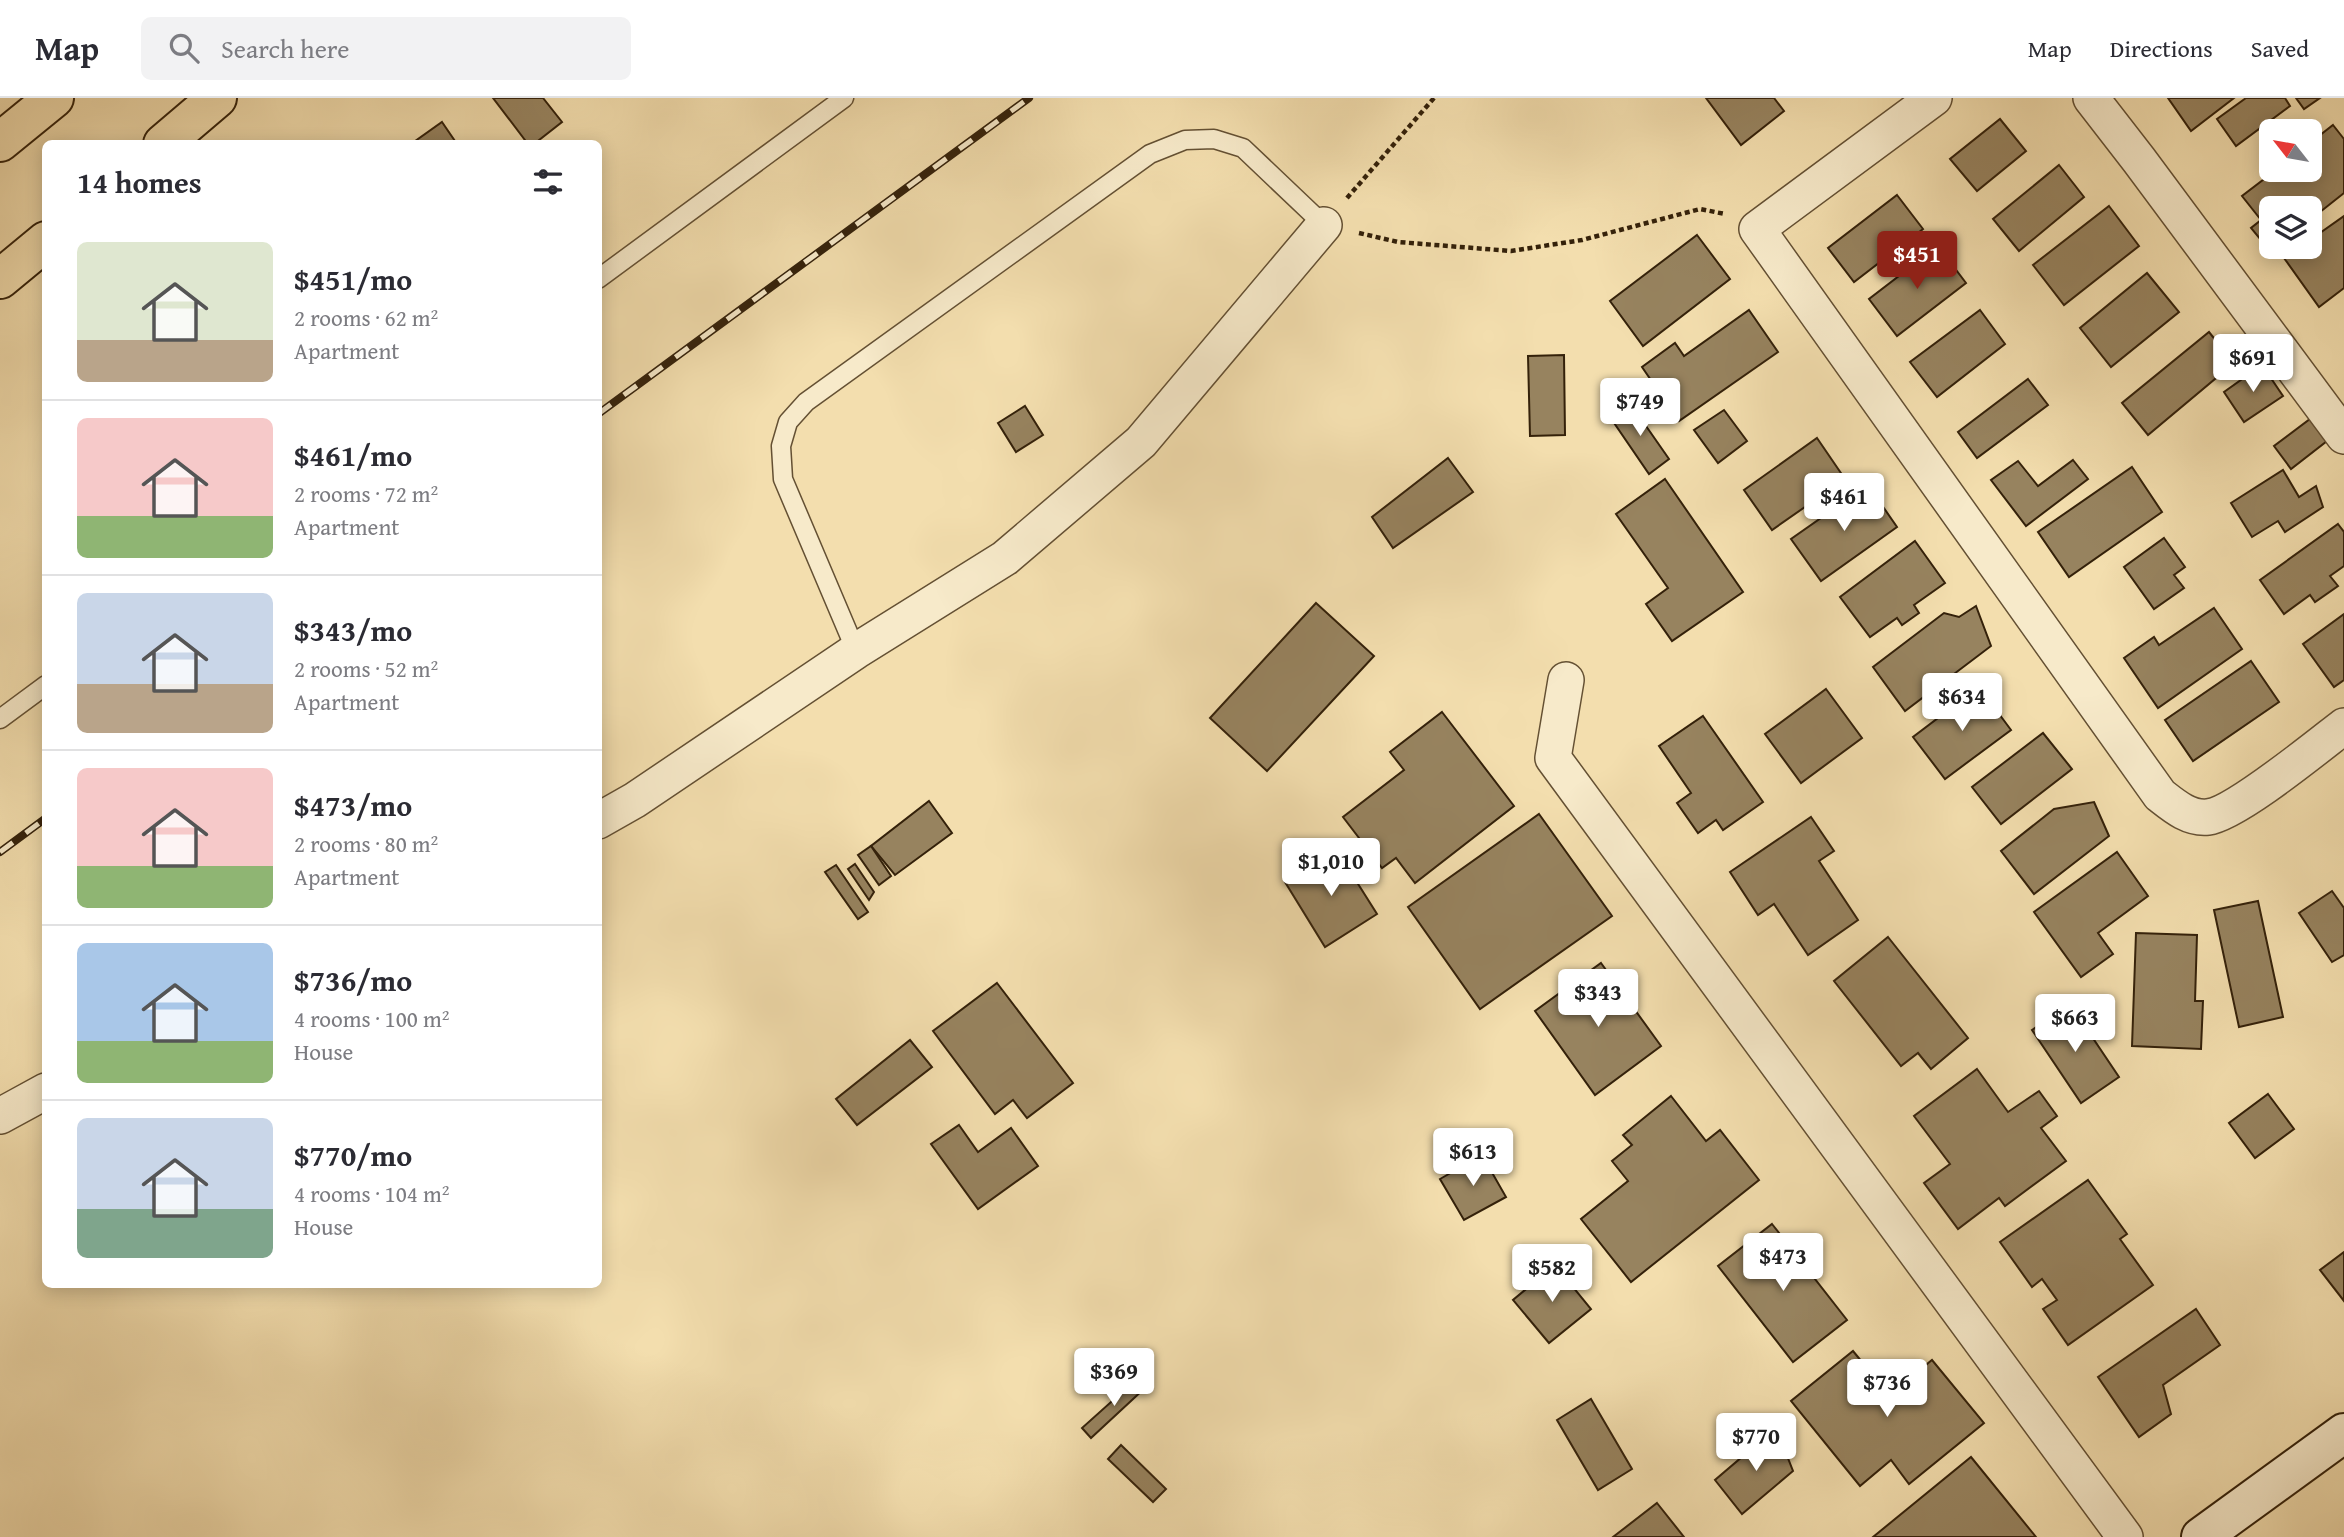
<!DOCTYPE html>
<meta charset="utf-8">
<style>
:root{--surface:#fff;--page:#f2f2f3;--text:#2b2b33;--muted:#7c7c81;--line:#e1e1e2;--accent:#8f2418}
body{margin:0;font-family:"Gentium Book Plus",serif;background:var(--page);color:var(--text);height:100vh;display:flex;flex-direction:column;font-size:26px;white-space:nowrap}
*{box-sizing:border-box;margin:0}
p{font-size:23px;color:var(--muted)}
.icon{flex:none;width:38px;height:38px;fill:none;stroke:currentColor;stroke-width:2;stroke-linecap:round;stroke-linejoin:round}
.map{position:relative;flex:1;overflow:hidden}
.side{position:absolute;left:42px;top:42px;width:560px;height:1148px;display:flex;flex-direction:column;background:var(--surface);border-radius:10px;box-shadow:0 4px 18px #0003}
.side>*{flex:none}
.needle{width:46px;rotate:301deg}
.buttons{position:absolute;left:2259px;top:21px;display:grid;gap:14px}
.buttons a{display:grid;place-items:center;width:63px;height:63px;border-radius:10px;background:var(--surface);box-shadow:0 4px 18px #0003;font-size:35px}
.price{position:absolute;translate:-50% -60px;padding:0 16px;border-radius:7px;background:#fff;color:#222;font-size:23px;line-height:46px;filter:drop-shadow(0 2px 4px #0008)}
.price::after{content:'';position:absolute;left:50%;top:42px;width:21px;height:16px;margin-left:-10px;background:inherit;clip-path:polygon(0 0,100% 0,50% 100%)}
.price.current{background:var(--accent);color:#fff}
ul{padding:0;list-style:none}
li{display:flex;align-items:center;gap:21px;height:175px;padding:0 35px}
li+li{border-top:2px solid var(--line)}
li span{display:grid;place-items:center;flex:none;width:196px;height:140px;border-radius:10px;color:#555}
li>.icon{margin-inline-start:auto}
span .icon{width:84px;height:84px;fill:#fffc;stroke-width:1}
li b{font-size:30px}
h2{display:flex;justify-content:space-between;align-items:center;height:84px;padding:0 35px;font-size:30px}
header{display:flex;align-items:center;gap:42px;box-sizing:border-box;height:98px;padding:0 35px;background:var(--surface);border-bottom:2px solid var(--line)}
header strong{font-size:33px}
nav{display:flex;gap:38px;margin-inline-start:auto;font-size:24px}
.search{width:490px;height:63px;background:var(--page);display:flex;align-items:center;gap:18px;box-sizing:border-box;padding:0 24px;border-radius:10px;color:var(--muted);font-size:26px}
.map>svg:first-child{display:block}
</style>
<header>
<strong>Map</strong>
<div class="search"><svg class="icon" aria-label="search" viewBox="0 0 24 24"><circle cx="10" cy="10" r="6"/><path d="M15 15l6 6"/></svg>Search here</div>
<nav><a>Map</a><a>Directions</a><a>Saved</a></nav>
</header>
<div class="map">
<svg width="2344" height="1439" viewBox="0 0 2344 1439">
<rect width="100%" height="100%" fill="#f3deae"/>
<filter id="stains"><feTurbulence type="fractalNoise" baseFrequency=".00286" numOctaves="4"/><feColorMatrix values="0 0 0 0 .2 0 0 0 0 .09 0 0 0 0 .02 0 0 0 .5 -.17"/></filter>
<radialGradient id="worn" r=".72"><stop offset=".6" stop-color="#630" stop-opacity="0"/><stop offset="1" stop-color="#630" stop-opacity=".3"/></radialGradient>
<g fill="#97835f" stroke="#34210a" stroke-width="2">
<polygon points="493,0 543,0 562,24 534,46 528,46"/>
<polygon points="1706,0 1774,0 1784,13 1741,47"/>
<polygon points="2168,0 2234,0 2191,33"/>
<polygon points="2246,0 2285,0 2290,8 2236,48 2217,21"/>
<polygon points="2296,0 2320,0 2304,11"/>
<polygon points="2000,21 2026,53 1977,93 1950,61"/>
<polygon points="442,24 457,46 411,46"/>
<polygon points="2333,27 2344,41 2344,95 2310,122 2310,110 2272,110 2272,149 2276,149 2270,153 2251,130 2261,122 2242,98 2276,72 2310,72 2310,45"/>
<polygon points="2059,67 2084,99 2019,153 1993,121"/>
<polygon points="1897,97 1923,131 1854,184 1828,150"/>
<polygon points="2109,108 2139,148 2064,207 2033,167"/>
<polygon points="2344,118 2344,190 2319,209 2284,160 2300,149 2310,149 2310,142"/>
<polygon points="1697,137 1730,181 1643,248 1610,203"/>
<polygon points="1938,148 1966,185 1897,238 1869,201"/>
<polygon points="2147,175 2179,214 2111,269 2080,230"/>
<polygon points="1749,212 1778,254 1679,323 1642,269 1675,245 1684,258"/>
<polygon points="1980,212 2005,246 1937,299 1910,264"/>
<polygon points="2209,234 2234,265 2148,337 2122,305"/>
<polygon points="1564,257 1565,337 1530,338 1528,258"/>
<polygon points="2262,267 2283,298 2244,324 2224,294"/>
<polygon points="2028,281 2048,307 1977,360 1958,334"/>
<polygon points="1630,305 1669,361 1649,376 1610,319"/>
<polygon points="1025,308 1043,337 1016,354 998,325"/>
<polygon points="1724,312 1747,343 1718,365 1694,332"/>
<polygon points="2310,321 2327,343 2291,371 2274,348"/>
<polygon points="1817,340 1845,381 1772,432 1744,392"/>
<polygon points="1448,360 1473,394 1393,450 1372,419"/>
<polygon points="2073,362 2088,381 2026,428 1991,382 2018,363 2038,388"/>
<polygon points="2132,369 2162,414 2069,479 2038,434"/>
<polygon points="2283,372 2299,399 2316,388 2323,409 2285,434 2278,423 2252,439 2231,405"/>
<polygon points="1665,381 1743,494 1672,543 1646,506 1668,490 1616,416"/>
<polygon points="1868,387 1897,429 1821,483 1791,441"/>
<polygon points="2338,426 2344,434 2344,468 2330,478 2338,488 2315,504 2310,497 2284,516 2260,482"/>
<polygon points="2164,440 2185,469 2174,477 2184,490 2154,511 2124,469"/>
<polygon points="1915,443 1945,485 1914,507 1919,515 1902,527 1897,520 1870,539 1840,499"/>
<polygon points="1316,505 1374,558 1267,673 1210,620"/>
<polygon points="1976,508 1991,548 1905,613 1873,569 1944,515 1959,519"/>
<polygon points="2214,510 2242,551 2158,610 2124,560 2154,539 2159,547"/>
<polygon points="2344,516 2344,582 2334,589 2303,546"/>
<polygon points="2251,563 2279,604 2193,663 2165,622"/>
<polygon points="1979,589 2011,632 1945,681 1913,639"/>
<polygon points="1826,591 1862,640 1801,685 1765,636"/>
<polygon points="1442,614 1514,708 1415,785 1396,760 1382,770 1343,719 1404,672 1390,654"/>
<polygon points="1703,618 1763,704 1723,732 1716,722 1698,735 1677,705 1691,695 1659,648"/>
<polygon points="2043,635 2072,671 2001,726 1972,689"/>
<polygon points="929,703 952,735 895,777 871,748"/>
<polygon points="2094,704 2109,738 2034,796 2001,753 2054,711"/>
<polygon points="1539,716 1612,818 1480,911 1408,809"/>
<polygon points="1811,719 1834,753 1819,763 1858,822 1808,857 1774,806 1758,817 1730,774"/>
<polygon points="871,748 891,778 879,787 858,757"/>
<polygon points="1336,751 1377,816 1325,849 1285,784"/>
<polygon points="2117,754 2148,798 2098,835 2113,856 2081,879 2034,814"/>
<polygon points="855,766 874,794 869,802 848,771"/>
<polygon points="836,767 868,814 858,821 825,774"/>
<polygon points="2332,793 2344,810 2344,857 2332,864 2299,815"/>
<polygon points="2258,803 2283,919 2239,929 2214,812"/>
<polygon points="2136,835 2197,837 2195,903 2203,903 2201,951 2132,948"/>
<polygon points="1888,839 1968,940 1931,971 1918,955 1901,968 1834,883"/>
<polygon points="1601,865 1661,948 1595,997 1535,913"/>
<polygon points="997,885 1073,985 1027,1020 1013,1002 995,1016 933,933"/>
<polygon points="2070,906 2119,979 2081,1005 2032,932"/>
<polygon points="910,942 932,969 857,1027 836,1001"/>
<polygon points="1977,971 2008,1014 2039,993 2057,1018 2041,1030 2066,1063 2005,1108 1999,1100 1958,1131 1924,1085 1950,1066 1914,1018"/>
<polygon points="2268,996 2294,1031 2255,1060 2229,1025"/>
<polygon points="1671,998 1706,1043 1720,1032 1759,1082 1631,1184 1581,1121 1628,1083 1612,1063 1632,1047 1623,1037"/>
<polygon points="959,1027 978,1054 1011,1030 1038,1068 978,1111 931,1046"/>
<polygon points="1482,1057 1506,1099 1464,1122 1440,1081"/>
<polygon points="2088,1082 2127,1136 2120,1141 2153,1187 2068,1247 2043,1211 2057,1202 2042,1181 2032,1189 2000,1144"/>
<polygon points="1772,1126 1847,1222 1793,1264 1718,1168"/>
<polygon points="2344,1154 2344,1203 2320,1172"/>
<polygon points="1555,1167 1591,1211 1549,1245 1513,1202"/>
<polygon points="2196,1211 2220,1247 2163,1287 2171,1316 2139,1339 2098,1279"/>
<polygon points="1853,1253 1889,1297 1932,1262 1984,1325 1909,1386 1891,1362 1860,1388 1791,1303"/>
<polygon points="1140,1278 1146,1289 1091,1340 1082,1330"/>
<polygon points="1591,1301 1632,1371 1598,1392 1557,1322"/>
<polygon points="1776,1330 1793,1373 1742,1416 1715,1382"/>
<polygon points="1121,1347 1166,1391 1153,1404 1108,1361"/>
<polygon points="1971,1359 2036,1439 1873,1439"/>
<polygon points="1657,1405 1684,1439 1613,1439"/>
</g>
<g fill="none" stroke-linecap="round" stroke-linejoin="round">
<g stroke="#645033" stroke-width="21">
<g id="lane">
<polyline points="598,181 844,0"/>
<polyline points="856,553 783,381 781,348 788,324 806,304 1150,56 1185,42 1214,41 1243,50 1324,127"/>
<polyline points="0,621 46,587"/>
</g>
</g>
<g stroke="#645033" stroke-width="38">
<g id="street">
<path d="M 1934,0 L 1757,131 L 2160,697 C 2174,708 2189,721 2208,719 C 2235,716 2318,648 2344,628"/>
<polyline points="2091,0 2139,62 2344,338"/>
<polyline points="1566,582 1553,660 2125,1439"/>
<polyline points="598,723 635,702 856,553 1005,460 1141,344 1324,127"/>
<polyline points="0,1018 46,993"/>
</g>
</g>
<g stroke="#34210a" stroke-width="42">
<polyline id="secondary" points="2201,1439 2344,1335"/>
</g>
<g stroke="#34210a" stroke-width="42">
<g id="highway">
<polyline points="0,44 54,0"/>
<polyline points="163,46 217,0"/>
<polyline points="0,181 46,143"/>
</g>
</g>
<g stroke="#34210a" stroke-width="4.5" stroke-dasharray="5 3.5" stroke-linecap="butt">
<polyline points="1347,100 1434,0"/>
<polyline points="1359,135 1398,144 1511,153 1582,142 1700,111 1725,116"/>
</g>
<use href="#lane" stroke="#f7eaca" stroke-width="18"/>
<use href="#street" stroke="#f7eaca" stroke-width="35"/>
<use href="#secondary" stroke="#f7eaca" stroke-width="38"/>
<use href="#highway" stroke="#f3deae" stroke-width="38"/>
<g stroke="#34210a" stroke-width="8">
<g id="rail">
<polyline points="598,316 1029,0"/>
<polyline points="0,754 46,720"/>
</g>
</g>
<use href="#rail" stroke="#f7eaca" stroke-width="5" stroke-dasharray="16" stroke-linecap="butt"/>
</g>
<rect width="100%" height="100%" filter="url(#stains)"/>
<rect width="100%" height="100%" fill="url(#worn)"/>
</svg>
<div class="buttons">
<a><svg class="needle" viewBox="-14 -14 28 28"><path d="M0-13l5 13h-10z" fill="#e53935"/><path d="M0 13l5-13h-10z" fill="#7c7c81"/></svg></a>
<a><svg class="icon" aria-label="layers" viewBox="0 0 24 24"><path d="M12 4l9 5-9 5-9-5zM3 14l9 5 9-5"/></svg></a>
</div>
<b class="price current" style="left:1917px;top:193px">$451</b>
<b class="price" style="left:2253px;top:296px">$691</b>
<b class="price" style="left:1640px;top:340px">$749</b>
<b class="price" style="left:1844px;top:435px">$461</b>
<b class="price" style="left:1962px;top:635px">$634</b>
<b class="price" style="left:1331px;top:800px">$1,010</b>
<b class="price" style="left:1598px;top:931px">$343</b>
<b class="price" style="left:2075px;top:956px">$663</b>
<b class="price" style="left:1473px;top:1090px">$613</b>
<b class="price" style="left:1783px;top:1195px">$473</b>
<b class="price" style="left:1552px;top:1206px">$582</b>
<b class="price" style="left:1114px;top:1310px">$369</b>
<b class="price" style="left:1887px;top:1321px">$736</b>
<b class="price" style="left:1756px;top:1375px">$770</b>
<section class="side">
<h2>14 homes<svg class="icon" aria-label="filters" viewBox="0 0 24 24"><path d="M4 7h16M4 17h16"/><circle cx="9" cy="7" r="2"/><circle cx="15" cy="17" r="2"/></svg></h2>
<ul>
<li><span style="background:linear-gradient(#dfe7d0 70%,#b9a48a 0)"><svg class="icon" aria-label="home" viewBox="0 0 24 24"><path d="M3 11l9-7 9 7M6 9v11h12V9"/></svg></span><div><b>$451/mo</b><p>2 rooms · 62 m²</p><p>Apartment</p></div></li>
<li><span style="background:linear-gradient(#f6c9c9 70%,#8fb573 0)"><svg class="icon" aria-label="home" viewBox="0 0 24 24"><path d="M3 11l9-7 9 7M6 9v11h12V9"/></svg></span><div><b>$461/mo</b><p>2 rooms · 72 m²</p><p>Apartment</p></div></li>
<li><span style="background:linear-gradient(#c9d6e8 65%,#b9a48a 0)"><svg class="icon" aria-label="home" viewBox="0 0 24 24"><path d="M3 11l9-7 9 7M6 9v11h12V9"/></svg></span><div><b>$343/mo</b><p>2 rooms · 52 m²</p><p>Apartment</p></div></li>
<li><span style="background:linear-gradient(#f6c9c9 70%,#8fb573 0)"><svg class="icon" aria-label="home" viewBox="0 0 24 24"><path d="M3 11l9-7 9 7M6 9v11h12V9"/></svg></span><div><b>$473/mo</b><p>2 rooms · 80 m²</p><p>Apartment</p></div></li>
<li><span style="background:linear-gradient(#a9c7e8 70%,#8fb573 0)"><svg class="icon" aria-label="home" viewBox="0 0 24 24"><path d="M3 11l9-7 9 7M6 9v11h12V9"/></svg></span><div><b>$736/mo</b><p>4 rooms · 100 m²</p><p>House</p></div></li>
<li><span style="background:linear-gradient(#c9d6e8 65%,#7fa58c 0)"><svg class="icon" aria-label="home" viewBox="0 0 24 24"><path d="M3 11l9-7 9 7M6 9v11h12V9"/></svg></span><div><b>$770/mo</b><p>4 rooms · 104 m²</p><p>House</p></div></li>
</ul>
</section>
</div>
